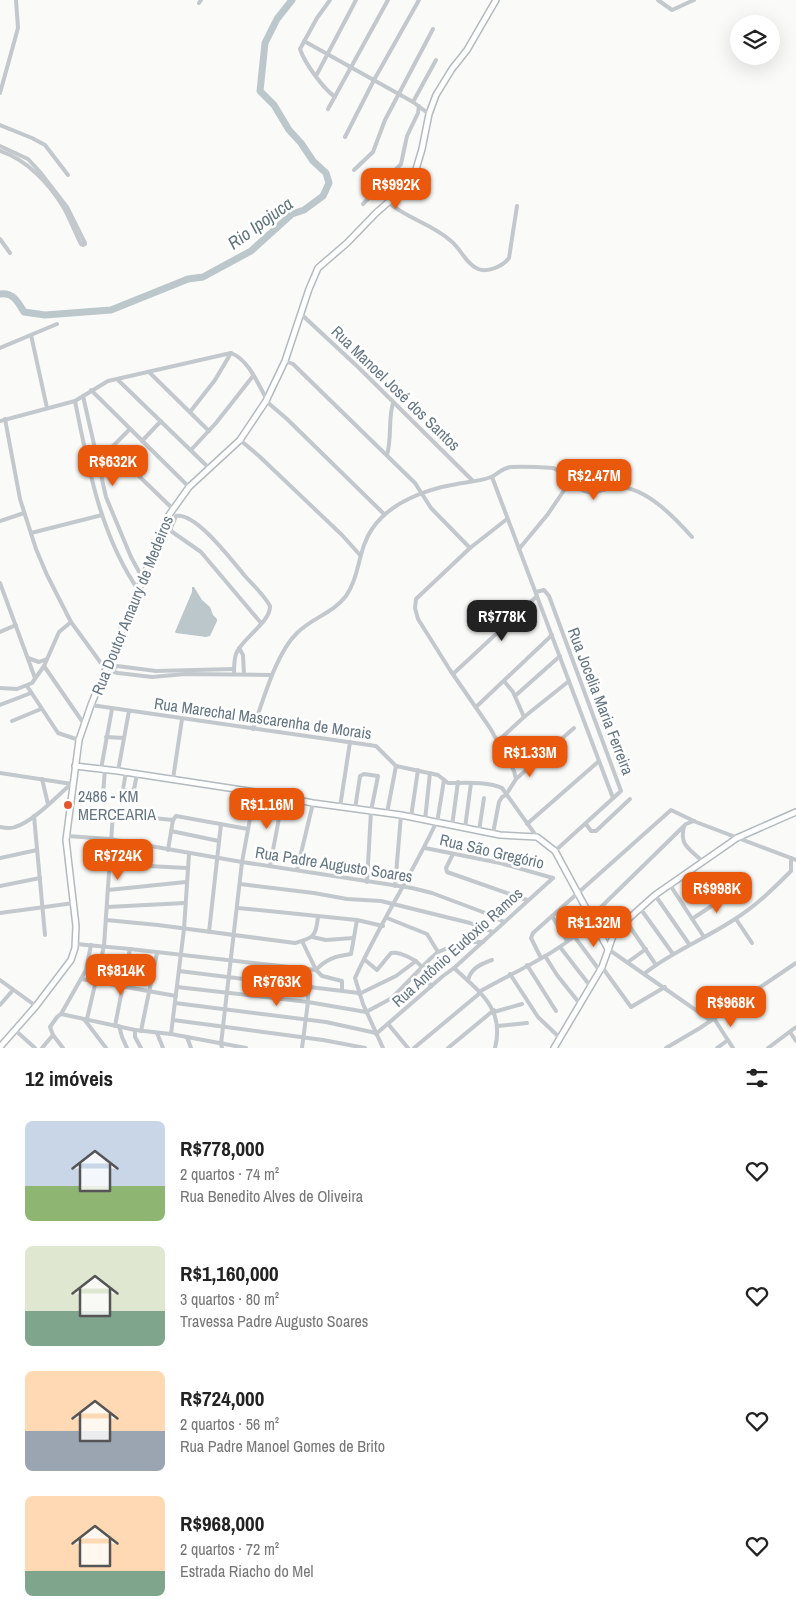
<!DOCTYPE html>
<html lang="pt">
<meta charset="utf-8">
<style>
:root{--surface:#fff;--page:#f2f2f2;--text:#222;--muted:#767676;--accent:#ea580c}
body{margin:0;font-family:"Archivo Narrow",sans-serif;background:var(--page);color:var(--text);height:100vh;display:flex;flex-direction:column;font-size:19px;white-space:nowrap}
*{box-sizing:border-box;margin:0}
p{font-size:16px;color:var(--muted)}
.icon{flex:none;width:28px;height:28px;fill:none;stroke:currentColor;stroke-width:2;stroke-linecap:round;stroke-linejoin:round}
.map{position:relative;height:1048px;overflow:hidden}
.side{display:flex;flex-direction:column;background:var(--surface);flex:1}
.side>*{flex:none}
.controls{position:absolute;left:730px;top:15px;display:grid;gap:10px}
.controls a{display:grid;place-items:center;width:50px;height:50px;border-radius:50%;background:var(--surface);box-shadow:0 5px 20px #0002;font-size:25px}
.price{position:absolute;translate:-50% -42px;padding:0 11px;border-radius:10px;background:var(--accent);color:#fff;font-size:16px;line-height:32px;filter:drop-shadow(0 1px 2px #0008)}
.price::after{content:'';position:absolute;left:50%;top:30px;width:15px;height:11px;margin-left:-8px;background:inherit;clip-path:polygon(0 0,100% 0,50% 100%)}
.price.on{background:#222;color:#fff}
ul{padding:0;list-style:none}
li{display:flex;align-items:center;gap:15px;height:125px;padding:0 25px}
li span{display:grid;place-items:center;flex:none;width:140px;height:100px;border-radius:8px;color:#555}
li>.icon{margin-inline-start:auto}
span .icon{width:60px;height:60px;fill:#fffc;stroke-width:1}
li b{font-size:21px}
h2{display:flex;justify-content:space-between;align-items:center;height:60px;padding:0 25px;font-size:21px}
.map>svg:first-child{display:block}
</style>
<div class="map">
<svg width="796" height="1048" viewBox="0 0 796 1048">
<rect width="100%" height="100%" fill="#fafaf8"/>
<polygon fill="#bbc7cb" points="192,587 194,587 202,600 210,607 213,615 217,619 217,621 210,636 206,637 176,633 175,632 192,592"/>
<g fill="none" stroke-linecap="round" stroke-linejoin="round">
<path stroke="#bbc7cb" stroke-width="7" d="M 0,294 C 13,292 18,302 24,312 L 45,315 L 111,310 L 188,279 L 203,277 L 251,251 L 292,214 L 304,210 L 323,196 L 329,183 L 326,173 L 313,161 L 301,143 L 289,130 L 274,105 L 260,91 L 265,43 L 277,19 L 292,0"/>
<g stroke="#b3babf" stroke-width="8">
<g id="secondary">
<polyline points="75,766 118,771 255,792 313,803 401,815 500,835 537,837 555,851 608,949"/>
<polyline points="0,1047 36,1006 71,960 75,948 76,926 66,840 79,740 91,705 169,515 189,487 240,440 266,401 285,361 309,289 318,268 347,243 376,213 409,184 414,176 422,149 429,114 436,95 452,69 467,50 496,0"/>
<polyline points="554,1048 602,967 613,936 626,921 655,895 737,838 796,812"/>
</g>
</g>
<g stroke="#c3c8cc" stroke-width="4">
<path d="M 330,0 L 317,18 L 300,49 C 305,64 323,88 335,97"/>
<polyline points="658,0 672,10 694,0"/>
<polyline points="199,3 201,0"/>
<polyline points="304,41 413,102 429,114"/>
<polyline points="316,76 356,0"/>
<polyline points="0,93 18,28 16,0"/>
<polyline points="413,102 436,60"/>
<polyline points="328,109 388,0"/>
<polyline points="0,125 32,138 45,145 68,175"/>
<polyline points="345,137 374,80 419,0"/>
<polyline points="0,146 28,159 40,172 67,207 85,243"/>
<path d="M 0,151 C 27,160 49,183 64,208 C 70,219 75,232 81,244 L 83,245 L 85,244"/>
<polyline points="354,170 373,152 385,120 433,29"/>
<path d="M 389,203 C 408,219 432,224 451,241 C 461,249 466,264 478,269 C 488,273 503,266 509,258 L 517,206"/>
<polyline points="363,204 401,164 407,136 418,113 419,106"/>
<polyline points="0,239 10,253"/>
<polyline points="301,314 358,367 473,481"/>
<polyline points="31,335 47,408"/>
<polyline points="0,348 57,324"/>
<polyline points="285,361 293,364 415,483 431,508 470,548"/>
<polyline points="150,373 209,431"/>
<polyline points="118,380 209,468"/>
<polyline points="91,390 189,487"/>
<polyline points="83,396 106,497 131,557 143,579"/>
<path d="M 75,401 C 88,466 100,535 139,591"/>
<polyline points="266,401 287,419 384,514"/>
<polyline points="190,412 215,380 231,353"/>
<polyline points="5,419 20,499 36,549 47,575 71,622 106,670 118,673 152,677 185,674 272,675"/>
<path d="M 0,421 L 75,401 L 108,381 L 231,353 C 249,360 258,384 267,400"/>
<polyline points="240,440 259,456 342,535 360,555"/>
<polyline points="142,441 161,421"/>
<polyline points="111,449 172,508"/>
<polyline points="191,450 216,423 253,376"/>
<path d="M 387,455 C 392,438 388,419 393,403"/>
<polyline points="97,462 130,429"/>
<polyline points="492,477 613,798"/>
<polyline points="507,519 470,548 416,599 415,608 418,619 450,670 490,728 514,771 516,779"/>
<polyline points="0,521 24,513"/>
<polyline points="31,533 102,515"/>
<polyline points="519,549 548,514 571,480"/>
<polyline points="0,583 35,678"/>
<polyline points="536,592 544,590 549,596 621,791 555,851"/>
<polyline points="0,632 16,625"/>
<polyline points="239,648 243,655 244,674"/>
<polyline points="28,658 39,662 47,659"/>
<polyline points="44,666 84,724"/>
<polyline points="111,671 117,666 156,671 234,669"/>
<path d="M 234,674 C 234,668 234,660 236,654 C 241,639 271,622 270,606 C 264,595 253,585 245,576 C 233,562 196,512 176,516 L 171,528 L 171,531 L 201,552 L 261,623"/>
<polyline points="453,674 537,596"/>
<polyline points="504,681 513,692 524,717"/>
<polyline points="27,686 58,733 79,740"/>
<polyline points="0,688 17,689 32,683 44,666 59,632 71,622"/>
<polyline points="515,696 560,656"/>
<polyline points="0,705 31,693"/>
<path d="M 91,705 L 376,746 L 396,766 L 438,775 L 448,783 C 464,783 488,781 502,788 L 537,837"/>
<polyline points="476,707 552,635"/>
<polyline points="12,721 41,709"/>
<path d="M 253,729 C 263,701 276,653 297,633 C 312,618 333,613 346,596 C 360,576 358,549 372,529 C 390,502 427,489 457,484 C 468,482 481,481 491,477 C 498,474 502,468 511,467 C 525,466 540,467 553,468 C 566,472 577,491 588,492 C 598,493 609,487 619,487 C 647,488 675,518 692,537"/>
<polyline points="106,737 124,738"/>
<polyline points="498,741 524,717 569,681"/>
<polyline points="101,769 112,709"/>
<polyline points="118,771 129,711"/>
<polyline points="126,772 123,789 131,792 134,789 137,774"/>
<polyline points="0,773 72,784"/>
<polyline points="42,779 48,804"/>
<polyline points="173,779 182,719"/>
<polyline points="103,794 105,769"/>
<polyline points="340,807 350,742"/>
<polyline points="355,809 360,776 364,774 378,776 371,811 367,882"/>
<polyline points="93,812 173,820 176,816 248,829"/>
<polyline points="387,813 396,766"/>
<polyline points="34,816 45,935"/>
<polyline points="411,817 418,770"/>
<polyline points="425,820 430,773"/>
<polyline points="437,823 444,780"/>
<polyline points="527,824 599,761"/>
<polyline points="586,824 591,831 596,831 630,799"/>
<polyline points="452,826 458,782"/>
<path d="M 684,826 C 679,847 690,848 703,862"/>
<path d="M 0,827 C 5,828 10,829 15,827 C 33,822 57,796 71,784"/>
<polyline points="465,828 471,783"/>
<polyline points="171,831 219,841"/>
<polyline points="479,831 484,798"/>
<polyline points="493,833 499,802 502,797 506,795 516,779 574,728"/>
<polyline points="67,836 110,839 242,862 412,888 432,893 488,914 504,922"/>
<polyline points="425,848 500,863 553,878"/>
<polyline points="168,850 173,820"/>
<polyline points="453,854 446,868 447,872 527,900"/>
<polyline points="0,858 37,850"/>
<polyline points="109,864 187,868"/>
<polyline points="270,866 283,797"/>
<polyline points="297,870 313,803"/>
<polyline points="240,884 314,893 347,899 381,901 470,923 493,932"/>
<polyline points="670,885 704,937"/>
<polyline points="0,886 40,878"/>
<polyline points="395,886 401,815"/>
<polyline points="108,890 186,882"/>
<polyline points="655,895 689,944"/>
<polyline points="107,907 185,903"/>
<polyline points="238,908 357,920 383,926"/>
<polyline points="640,908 673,954"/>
<polyline points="0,913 74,903"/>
<polyline points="552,916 567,941"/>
<polyline points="387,918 427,934 438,952"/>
<polyline points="692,919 731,893"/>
<polyline points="736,919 752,943"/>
<path d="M 106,920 L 158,925 L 295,943 C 314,938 316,936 318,917"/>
<polyline points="626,921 656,965"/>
<polyline points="209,932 221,824"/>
<polyline points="574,936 600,971"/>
<polyline points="312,937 326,940 353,938"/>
<polyline points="302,941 316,970 322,976 342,981 342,990"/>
<polyline points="76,944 130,949 316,970"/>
<polyline points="560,947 591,987"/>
<polyline points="608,949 710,1020"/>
<polyline points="545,956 557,975 580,1004"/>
<polyline points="541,958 531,938 533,933 671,810 696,822 796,860"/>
<path d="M 365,960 L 377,970 L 391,953 C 399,951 418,960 422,968 C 426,974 428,980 431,987"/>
<polyline points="628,962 646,949"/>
<polyline points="527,965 556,1011"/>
<polyline points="602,967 631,1007 665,987"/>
<path d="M 454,968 C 480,992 505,1009 495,1048"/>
<path d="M 316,970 C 326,959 336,956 351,954 L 357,920"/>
<polyline points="179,971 359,993"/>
<path d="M 645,973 C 673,951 705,939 735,919 C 756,906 774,888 791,871 L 791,858"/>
<polyline points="510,974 538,1017 560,1038"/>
<polyline points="81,979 176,996"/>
<polyline points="0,980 36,1006"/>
<path d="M 468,980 C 471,968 481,964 492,960"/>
<polyline points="177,987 308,1002 366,1012 392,998 430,959 438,952 463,942 483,942"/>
<path d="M 479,992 C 517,970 561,953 591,921 C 595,917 597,912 600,908 L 686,824 L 694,821"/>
<polyline points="359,994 396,976 416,961"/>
<polyline points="175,1003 326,1022 376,1033"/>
<polyline points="0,1005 13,990"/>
<polyline points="494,1012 522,1004"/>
<polyline points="61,1014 135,1030 171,1034 246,1048"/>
<polyline points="713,1017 733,1048"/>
<polyline points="84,1019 106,1048"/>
<polyline points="87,1019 104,946 113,813"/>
<polyline points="173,1020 323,1040 365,1048"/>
<polyline points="389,1025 408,1048"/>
<polyline points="115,1026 130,949"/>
<polyline points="119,1026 122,1037 127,1048"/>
<polyline points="498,1026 527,1023"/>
<polyline points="15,1030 35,1048"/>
<polyline points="135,1030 135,1037 141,1048"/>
<polyline points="141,1031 157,953"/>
<polyline points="790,1032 796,1041"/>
<polyline points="157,1033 163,1048"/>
<polyline points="171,1034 184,929 189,854"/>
<polyline points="376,1034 443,976 454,968 553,878"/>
<polyline points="53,1035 63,1048"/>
<polyline points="187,1037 191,1048"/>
<polyline points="42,1048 53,1035 50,1027 57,1017 61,1014 86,970 91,945"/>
<polyline points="222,1048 221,1044 242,862 255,792"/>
<polyline points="302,1048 308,1002 309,970"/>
<path d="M 383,1048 L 363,1004 L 355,978 C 379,925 411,876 436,823"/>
<polyline points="414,1048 480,993"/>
<polyline points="448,1048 494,1010"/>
<polyline points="666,1048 700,1028 796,963"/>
<polyline points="717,1048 728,1040"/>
<polyline points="768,1048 796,1027"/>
</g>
<use href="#secondary" stroke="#fff" stroke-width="5"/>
</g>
<circle fill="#e4572e" stroke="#fff" stroke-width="2" cx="68" cy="805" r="5"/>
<g text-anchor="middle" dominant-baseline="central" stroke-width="5" stroke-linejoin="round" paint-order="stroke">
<g font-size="16" fill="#657683" stroke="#fff">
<text transform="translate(396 388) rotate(44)">Rua Manoel José dos Santos</text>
<text transform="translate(132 605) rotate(-68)">Rua Doutor Amaury de Medeiros</text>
<text transform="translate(601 701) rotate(69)">Rua Jocelia Maria Ferreira</text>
<text transform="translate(263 718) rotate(8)">Rua Marechal Mascarenha de Morais</text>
<text transform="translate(492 851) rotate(13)">Rua São Gregório</text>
<text transform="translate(334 864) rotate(9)">Rua Padre Augusto Soares</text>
<text transform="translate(457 947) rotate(-42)">Rua Antônio Eudoxio Ramos</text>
</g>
<g font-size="16" fill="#657683" stroke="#fff" text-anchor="start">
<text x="78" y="796">2486 - KM<tspan x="78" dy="18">MERCEARIA</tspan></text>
</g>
<g font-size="18" font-style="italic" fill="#60757c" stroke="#fff">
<text transform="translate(260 223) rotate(-36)">Rio Ipojuca</text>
</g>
</g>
</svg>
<div class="controls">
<a><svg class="icon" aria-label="layers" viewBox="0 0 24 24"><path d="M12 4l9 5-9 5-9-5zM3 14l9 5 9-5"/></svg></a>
</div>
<b class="price" style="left:396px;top:210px">R$992K</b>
<b class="price" style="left:113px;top:487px">R$632K</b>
<b class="price" style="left:594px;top:501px">R$2.47M</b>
<b class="price on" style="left:502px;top:642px">R$778K</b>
<b class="price" style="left:530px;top:778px">R$1.33M</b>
<b class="price" style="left:267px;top:830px">R$1.16M</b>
<b class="price" style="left:118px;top:881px">R$724K</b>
<b class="price" style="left:717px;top:914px">R$998K</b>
<b class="price" style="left:594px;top:948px">R$1.32M</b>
<b class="price" style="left:121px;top:996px">R$814K</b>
<b class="price" style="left:277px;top:1007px">R$763K</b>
<b class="price" style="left:731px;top:1028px">R$968K</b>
</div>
<section class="side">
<h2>12 imóveis<svg class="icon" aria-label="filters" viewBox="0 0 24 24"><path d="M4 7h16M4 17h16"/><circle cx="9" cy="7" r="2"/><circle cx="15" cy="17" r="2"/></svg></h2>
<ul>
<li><span style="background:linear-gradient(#c9d6e8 65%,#8fb573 0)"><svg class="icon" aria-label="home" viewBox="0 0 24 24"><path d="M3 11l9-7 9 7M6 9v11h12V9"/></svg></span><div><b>R$778,000</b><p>2 quartos · 74 m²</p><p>Rua Benedito Alves de Oliveira</p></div><svg class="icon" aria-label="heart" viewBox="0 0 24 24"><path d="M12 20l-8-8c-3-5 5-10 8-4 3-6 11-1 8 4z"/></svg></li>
<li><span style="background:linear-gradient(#dfe7d0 65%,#7fa58c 0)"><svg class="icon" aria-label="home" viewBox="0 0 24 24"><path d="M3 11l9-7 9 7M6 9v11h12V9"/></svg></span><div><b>R$1,160,000</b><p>3 quartos · 80 m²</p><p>Travessa Padre Augusto Soares</p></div><svg class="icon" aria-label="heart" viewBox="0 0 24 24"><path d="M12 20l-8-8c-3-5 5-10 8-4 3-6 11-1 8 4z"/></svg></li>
<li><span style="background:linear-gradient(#ffd9b3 60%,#9aa5b1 0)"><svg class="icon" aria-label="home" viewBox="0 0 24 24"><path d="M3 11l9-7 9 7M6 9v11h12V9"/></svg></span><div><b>R$724,000</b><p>2 quartos · 56 m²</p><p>Rua Padre Manoel Gomes de Brito</p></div><svg class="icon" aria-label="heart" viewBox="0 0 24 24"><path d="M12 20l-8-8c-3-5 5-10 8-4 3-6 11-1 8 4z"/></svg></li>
<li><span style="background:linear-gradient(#ffd9b3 75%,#7fa58c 0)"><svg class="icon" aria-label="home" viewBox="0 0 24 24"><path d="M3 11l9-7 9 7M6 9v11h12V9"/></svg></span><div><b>R$968,000</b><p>2 quartos · 72 m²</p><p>Estrada Riacho do Mel</p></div><svg class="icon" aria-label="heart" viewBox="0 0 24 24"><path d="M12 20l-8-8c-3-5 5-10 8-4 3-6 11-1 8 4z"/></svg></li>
</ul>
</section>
